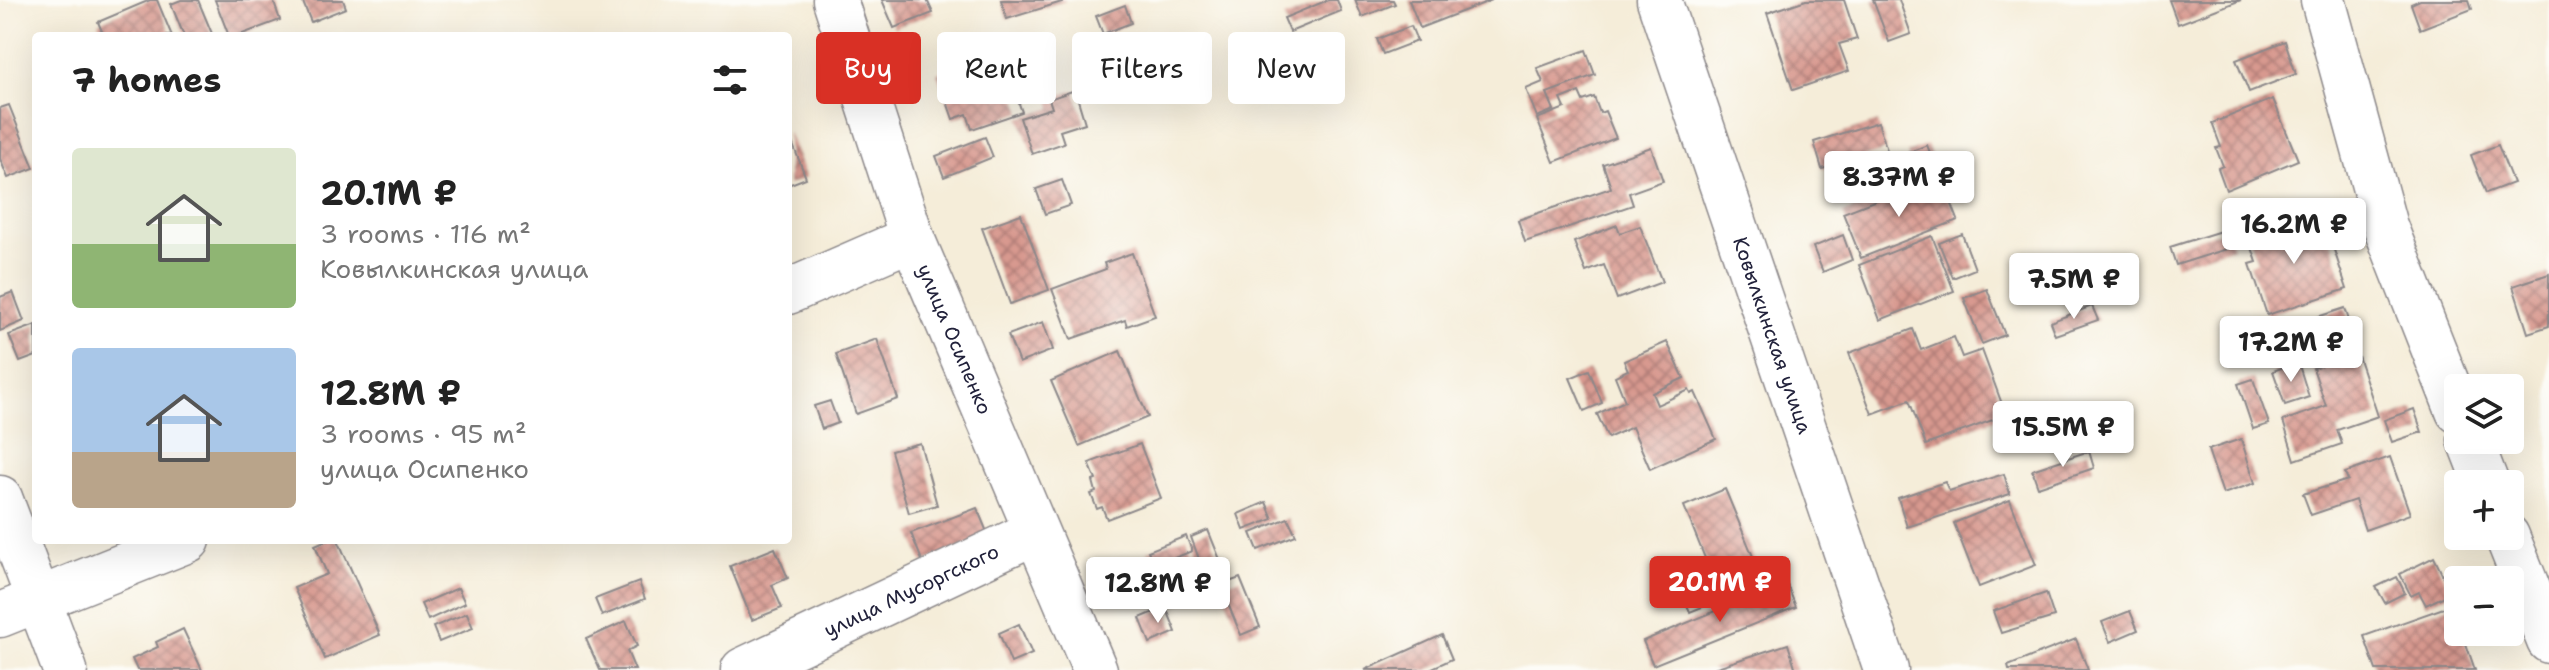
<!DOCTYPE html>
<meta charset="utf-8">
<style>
:root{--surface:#fff;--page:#f6f6f6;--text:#222;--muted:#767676;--accent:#d93025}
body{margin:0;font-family:"Shantell Sans",sans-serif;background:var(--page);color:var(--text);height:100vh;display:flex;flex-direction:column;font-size:30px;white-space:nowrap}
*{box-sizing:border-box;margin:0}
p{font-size:26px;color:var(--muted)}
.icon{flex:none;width:44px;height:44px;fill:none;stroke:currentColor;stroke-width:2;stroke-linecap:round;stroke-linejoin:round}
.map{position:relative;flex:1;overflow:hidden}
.sheet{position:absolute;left:32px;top:32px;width:760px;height:512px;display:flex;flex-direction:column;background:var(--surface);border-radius:8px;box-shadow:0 8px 32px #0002}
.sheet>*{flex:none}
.banner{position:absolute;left:816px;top:32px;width:760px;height:72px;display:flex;gap:16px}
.fabs{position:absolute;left:2444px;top:374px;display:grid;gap:16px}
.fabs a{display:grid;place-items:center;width:80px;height:80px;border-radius:8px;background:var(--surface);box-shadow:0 8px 32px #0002;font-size:40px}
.price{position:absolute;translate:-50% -68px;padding:0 18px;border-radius:8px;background:#fff;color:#222;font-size:26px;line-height:52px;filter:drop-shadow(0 2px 4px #0008)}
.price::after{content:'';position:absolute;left:50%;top:48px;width:24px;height:18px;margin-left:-12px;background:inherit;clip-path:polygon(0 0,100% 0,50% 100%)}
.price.current{background:var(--accent);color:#fff}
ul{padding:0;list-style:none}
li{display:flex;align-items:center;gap:24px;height:200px;padding:0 40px}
li span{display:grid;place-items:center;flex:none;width:224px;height:160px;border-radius:8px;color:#555}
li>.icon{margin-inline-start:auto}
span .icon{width:96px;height:96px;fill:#fffc;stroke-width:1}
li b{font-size:34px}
h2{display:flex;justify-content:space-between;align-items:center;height:96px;padding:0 40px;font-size:34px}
.tag{padding:0 28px;border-radius:8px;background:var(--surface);box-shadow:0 8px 32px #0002;font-size:28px;line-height:72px}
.tag.current{background:var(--accent);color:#fff}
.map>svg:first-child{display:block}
</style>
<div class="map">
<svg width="2549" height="670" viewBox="0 0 2549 670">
<defs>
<pattern id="building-cross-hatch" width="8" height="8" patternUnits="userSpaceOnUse" patternTransform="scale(2)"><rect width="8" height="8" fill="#d8998f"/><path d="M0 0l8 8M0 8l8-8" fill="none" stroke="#af7c76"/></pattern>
</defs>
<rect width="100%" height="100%" fill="#fdfcf7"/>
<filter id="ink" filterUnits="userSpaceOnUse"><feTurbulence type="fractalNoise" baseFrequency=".0125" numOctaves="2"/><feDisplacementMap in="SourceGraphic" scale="16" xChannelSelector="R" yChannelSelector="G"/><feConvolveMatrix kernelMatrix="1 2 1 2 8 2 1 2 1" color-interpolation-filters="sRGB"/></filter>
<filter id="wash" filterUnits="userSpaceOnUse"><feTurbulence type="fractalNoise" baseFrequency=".006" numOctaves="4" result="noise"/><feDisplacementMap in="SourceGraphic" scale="32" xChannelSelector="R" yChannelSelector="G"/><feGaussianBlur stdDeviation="1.8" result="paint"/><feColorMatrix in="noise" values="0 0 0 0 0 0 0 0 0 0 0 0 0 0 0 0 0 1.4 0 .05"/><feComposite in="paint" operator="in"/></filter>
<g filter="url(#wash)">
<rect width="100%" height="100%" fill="#f5edd9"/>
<g id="blocks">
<g fill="url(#building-cross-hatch)">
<polygon points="150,0 157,0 172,36 104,36 98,22"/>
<polygon points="181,0 198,0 213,36 184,36 171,4"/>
<polygon points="215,0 273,0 280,20 237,36 229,36"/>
<polygon points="302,0 343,0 346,8 311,22"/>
<polygon points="882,0 927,0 933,13 894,28"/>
<polygon points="1001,0 1065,0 1065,1 1007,19"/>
<polygon points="1328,0 1337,0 1341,11 1290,32 1284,18"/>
<polygon points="1355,0 1393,0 1395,4 1362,17"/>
<polygon points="1409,0 1492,0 1420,28"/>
<polygon points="1806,0 1844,0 1857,39 1839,44 1849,71 1793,90 1767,13"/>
<polygon points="1873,0 1899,0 1911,34 1889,42"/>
<polygon points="2169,0 2241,0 2178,24"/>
<polygon points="2420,0 2469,0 2472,9 2420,29 2411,4"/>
<polygon points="1125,5 1131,23 1103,34 1096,16"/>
<polygon points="1411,26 1417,41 1383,54 1377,39"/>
<polygon points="2285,41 2296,74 2249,92 2236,60"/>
<polygon points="1586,50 1595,75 1547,93 1554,110 1537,117 1526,89 1543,82 1537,68"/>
<polygon points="1000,51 1022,112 972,129 967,114 953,119 937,73"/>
<polygon points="1075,90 1085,123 1060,131 1064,143 1032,154 1020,118 1052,108 1049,99"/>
<polygon points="1579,92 1583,101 1594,97 1600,113 1605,111 1616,138 1554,162 1537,119 1565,108 1561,99"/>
<polygon points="2273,99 2298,160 2226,190 2218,168 2223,166 2216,148 2221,147 2212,123"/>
<polygon points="9,105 34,168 8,178 0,159 0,108"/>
<polygon points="1878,122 1887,150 1822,169 1814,142"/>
<polygon points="788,132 806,178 788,185"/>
<polygon points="985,137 993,157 944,177 936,156"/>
<polygon points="1927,145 1940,178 1920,186 1907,153"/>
<polygon points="2498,145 2513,183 2486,193 2471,155"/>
<polygon points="1651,147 1663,181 1629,193 1633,205 1525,242 1518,220 1611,188 1603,164"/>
<polygon points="1062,180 1071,205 1045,214 1036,189"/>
<polygon points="1944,184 1958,220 1861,258 1843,213 1907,188 1911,196"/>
<polygon points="1021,214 1049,290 1010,304 982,228"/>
<polygon points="2282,221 2284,228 2303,222 2306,232 2326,226 2347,289 2267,315 2250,264 2257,262 2247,233"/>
<polygon points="1617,225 1620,233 1640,226 1662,282 1617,299 1604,265 1586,272 1574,242"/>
<polygon points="2227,229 2233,247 2176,265 2170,247"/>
<polygon points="1962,234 1975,269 1953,278 1939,243"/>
<polygon points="1843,235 1852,260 1823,272 1813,247"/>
<polygon points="1932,236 1954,291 1880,320 1859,265"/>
<polygon points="1132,253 1155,316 1127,326 1125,320 1071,339 1052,289 1106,269 1104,263"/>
<polygon points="2549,274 2549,326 2528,333 2513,286"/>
<polygon points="1987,289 2005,335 1982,344 1964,298"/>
<polygon points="13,292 24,321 0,331 0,297"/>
<polygon points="2092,306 2098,320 2055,335 2050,322"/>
<polygon points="2345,308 2355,339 2319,351 2308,320"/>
<polygon points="1043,322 1053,350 1019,363 1008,335"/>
<polygon points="36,325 36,356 20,362 9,335"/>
<polygon points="1913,329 1921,350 1954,337 1962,357 1982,350 2006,415 1926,445 1909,400 1872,414 1849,353"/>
<polygon points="877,339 898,399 856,414 836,354"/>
<polygon points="1667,342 1684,378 1652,393 1657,405 1689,390 1691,394 1695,392 1716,439 1650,469 1632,427 1608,438 1597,414 1625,401 1615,376 1628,370 1624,361"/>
<polygon points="1120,351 1148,417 1079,446 1051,381"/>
<polygon points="2357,353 2378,416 2337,430 2342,444 2295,460 2283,421 2326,406 2313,368"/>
<polygon points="2298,362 2309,397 2285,405 2273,371"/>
<polygon points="1589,370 1602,403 1584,411 1570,378"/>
<polygon points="2253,379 2269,424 2253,429 2238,384"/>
<polygon points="830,401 838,423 822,429 814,406"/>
<polygon points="2414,409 2422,432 2392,442 2384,420"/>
<polygon points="2241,439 2255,483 2223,494 2208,450"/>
<polygon points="920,443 937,505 909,513 891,451"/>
<polygon points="1140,444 1161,498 1107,519 1102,507 1097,509 1091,494 1096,492 1093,481 1096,480 1089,463"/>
<polygon points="2089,451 2094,468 2038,487 2032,470"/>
<polygon points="2390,457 2410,514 2365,530 2355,500 2311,515 2303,494 2348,480 2345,473"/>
<polygon points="2004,474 2010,494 1907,527 1898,498 1945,482 1949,491"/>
<polygon points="1725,489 1757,566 1715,583 1684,506"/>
<polygon points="2010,500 2036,565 1979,587 1954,523"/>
<polygon points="1266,502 1273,519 1244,530 1238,514"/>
<polygon points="977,508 989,537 923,563 911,533"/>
<polygon points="1288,518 1296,535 1258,550 1251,533"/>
<polygon points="1208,530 1221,562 1205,569 1211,583 1159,605 1149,580 1199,559 1191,537"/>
<polygon points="1186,536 1192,551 1155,566 1148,551"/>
<polygon points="327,540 338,540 380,635 325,659 294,588 327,574 315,545"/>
<polygon points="775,548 788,578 772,585 782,608 752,620 730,566"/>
<polygon points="2434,557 2451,593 2426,605 2419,592 2411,596 2400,574"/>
<polygon points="2397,577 2405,593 2385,603 2376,587"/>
<polygon points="1240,578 1260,627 1241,635 1220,585"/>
<polygon points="639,582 645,599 602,616 595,599"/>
<polygon points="1786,582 1796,607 1653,665 1643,641"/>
<polygon points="1715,583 1722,599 1690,612 1683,596"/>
<polygon points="458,588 465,603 428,620 421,604"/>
<polygon points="2046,593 2054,617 2001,633 1993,611"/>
<polygon points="2452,605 2458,622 2458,632 2462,632 2475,670 2376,670 2364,636"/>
<polygon points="1166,607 1176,632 1150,643 1140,618"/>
<polygon points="2130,611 2138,630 2110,642 2102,622"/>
<polygon points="467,613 473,628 439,642 433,627"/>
<polygon points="626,621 637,646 627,651 635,670 600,670 586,639"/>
<polygon points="1019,624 1032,654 1011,663 999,633"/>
<polygon points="183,629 202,670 137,670 132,659 158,647 156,642"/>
<polygon points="1442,635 1452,659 1428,670 1365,670"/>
<polygon points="2076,639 2088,670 2009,670 2008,666"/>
<polygon points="1788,644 1796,670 1712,670 1711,669"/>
</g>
</g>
</g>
<g filter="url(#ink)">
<use href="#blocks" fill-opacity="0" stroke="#8c888a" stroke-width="2"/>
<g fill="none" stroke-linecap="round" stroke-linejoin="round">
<g stroke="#8c888a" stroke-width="47">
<g id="minor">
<path id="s1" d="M 835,0 L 912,238 L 1095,670"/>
<path id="s2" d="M 1659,0 L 1886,670"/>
<polyline points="2323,0 2385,226 2458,411"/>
<polyline points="788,292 912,238"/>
<polyline points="2470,440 2487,484"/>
<polyline points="0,498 65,670"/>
<polyline points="2507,536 2549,641"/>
<polyline points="0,615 188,540"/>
<path id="s3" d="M 743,670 L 1035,532"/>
</g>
</g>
<use href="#minor" stroke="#fff" stroke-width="44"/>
</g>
</g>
<g text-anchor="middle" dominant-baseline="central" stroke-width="8" stroke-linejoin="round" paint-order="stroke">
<g font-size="20" fill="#22223b" stroke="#fdfcf7">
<text stroke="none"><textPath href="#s2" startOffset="354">Ковылкинская улица</textPath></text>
<text stroke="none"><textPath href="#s1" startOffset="360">улица Осипенко</textPath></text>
<text stroke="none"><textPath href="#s3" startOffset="186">улица Мусоргского</textPath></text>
</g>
</g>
</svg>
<div class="fabs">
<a><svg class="icon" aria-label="layers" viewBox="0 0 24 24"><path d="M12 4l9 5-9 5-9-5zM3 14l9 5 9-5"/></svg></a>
<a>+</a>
<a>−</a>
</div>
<b class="price" style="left:1899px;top:219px">8.37M ₽</b>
<b class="price" style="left:2294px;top:266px">16.2M ₽</b>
<b class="price" style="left:2074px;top:321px">7.5M ₽</b>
<b class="price" style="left:2291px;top:384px">17.2M ₽</b>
<b class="price" style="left:2063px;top:469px">15.5M ₽</b>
<b class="price current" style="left:1720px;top:624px">20.1M ₽</b>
<b class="price" style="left:1158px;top:625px">12.8M ₽</b>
<div class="banner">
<a class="tag current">Buy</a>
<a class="tag">Rent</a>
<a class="tag">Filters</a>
<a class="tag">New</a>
</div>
<section class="sheet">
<h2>7 homes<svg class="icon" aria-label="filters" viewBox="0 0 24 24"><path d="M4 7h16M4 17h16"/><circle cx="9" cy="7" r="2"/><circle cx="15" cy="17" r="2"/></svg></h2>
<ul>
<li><span style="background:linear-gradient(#dfe7d0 60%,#8fb573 0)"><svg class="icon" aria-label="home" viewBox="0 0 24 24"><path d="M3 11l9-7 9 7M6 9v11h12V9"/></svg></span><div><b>20.1M ₽</b><p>3 rooms · 116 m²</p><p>Ковылкинская улица</p></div></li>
<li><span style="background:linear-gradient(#a9c7e8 65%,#b9a48a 0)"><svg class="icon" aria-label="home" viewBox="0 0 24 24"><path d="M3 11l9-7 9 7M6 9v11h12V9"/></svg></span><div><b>12.8M ₽</b><p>3 rooms · 95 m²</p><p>улица Осипенко</p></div></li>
</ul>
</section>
</div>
